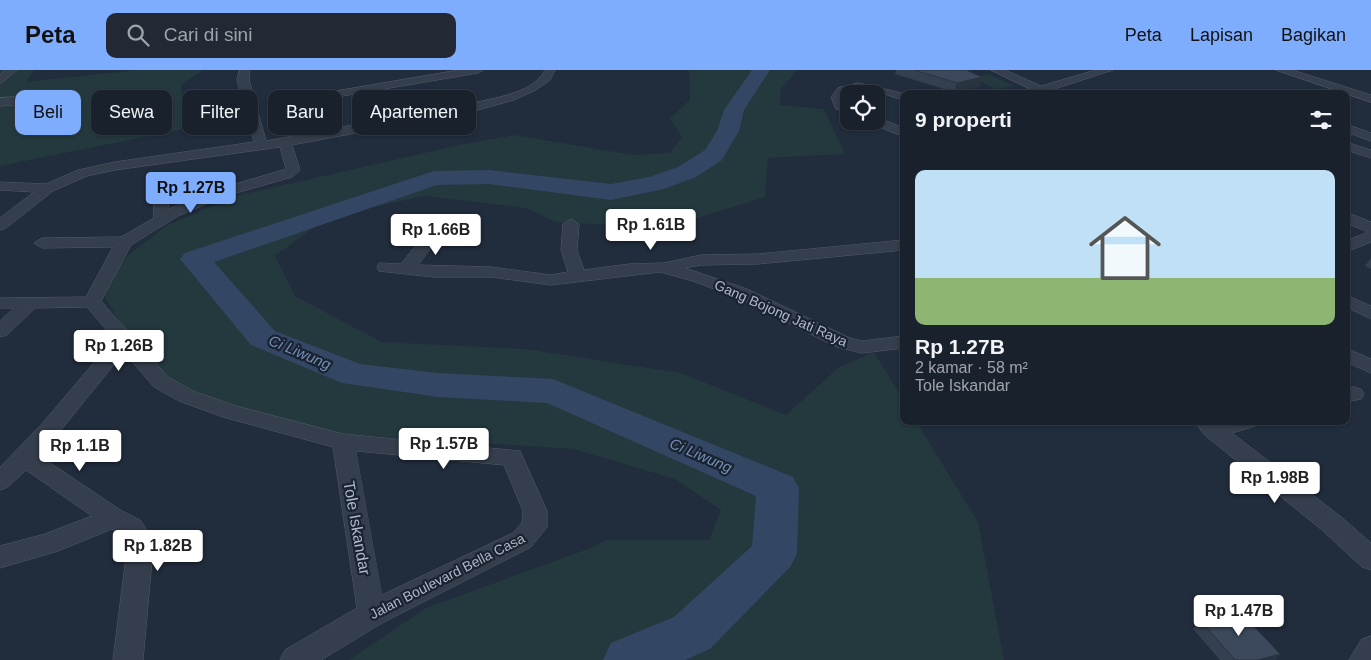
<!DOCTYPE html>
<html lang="id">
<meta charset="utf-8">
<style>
:root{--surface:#19212d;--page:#222935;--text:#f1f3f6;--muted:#9fa3aa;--line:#373e49;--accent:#7eadfe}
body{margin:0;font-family:Helvetica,sans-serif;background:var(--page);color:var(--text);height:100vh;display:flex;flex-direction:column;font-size:19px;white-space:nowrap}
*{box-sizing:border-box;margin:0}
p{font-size:16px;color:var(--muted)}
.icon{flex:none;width:28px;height:28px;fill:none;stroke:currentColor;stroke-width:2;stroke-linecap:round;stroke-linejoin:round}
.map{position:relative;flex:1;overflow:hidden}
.sheet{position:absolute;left:900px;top:20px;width:450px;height:335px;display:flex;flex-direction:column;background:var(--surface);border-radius:10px;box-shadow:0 1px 4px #0004,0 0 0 1px var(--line)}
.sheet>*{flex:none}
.top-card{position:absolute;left:15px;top:20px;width:475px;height:45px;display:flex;gap:10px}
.controls{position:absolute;left:840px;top:15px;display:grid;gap:10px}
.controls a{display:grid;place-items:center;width:45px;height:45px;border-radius:10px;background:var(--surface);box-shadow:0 1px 4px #0004,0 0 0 1px var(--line);font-size:25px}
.price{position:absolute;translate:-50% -42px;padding:0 11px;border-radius:5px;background:#fff;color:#222;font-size:16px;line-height:32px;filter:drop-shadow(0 1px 2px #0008)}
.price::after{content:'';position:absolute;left:50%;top:30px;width:15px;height:11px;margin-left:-8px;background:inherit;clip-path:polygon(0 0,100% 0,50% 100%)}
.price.current{background:var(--accent);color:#111}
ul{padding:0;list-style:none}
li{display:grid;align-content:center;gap:10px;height:265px;padding:0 15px}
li+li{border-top:1px solid var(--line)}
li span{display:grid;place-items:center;height:155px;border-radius:10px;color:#555}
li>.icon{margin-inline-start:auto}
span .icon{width:90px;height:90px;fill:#fffc;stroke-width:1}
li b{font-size:21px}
h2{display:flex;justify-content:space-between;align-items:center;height:60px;padding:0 15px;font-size:21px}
.chip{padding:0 18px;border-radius:10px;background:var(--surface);box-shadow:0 1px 4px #0004,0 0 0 1px var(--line);font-size:18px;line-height:45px}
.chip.current{background:var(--accent);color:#111}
header{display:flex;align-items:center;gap:30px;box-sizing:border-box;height:70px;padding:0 25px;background:var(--accent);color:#111}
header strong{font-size:24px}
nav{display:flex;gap:28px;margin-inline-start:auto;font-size:18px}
.search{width:350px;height:45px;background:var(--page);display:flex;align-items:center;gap:12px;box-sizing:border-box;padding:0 18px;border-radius:10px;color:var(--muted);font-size:19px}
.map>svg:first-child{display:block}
</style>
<header>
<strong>Peta</strong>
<div class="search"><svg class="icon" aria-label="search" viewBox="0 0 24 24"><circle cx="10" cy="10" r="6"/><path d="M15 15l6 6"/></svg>Cari di sini</div>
<nav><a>Peta</a><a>Lapisan</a><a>Bagikan</a></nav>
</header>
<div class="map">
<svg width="1371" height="590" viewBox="0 0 1371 590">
<rect width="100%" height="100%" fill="#212c3c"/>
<g fill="#23393d">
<polygon points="0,0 34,0 26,12 138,0 203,0 181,15 184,59 0,96"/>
<polygon points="689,0 797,0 781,19 780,35 824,39 845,84 768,88 765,127 666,158 555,152 526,138 424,126 326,148 275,186 295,226 382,272 526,279 681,303 786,345 839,297 874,282 904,331 904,351 916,351 978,452 1004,590 349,590 426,538 596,476 605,470 709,470 721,440 675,409 573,379 266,359 163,321 102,223 127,186 166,156 235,126 464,74 515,65 633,85 670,83 682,67 670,48 690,30"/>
<polygon points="989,4 1014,16 996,19 971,7"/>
</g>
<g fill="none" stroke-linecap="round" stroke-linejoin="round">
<polygon fill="#334664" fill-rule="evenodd" points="752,0 770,0 744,40 739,61 722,90 696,107 664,119 611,130 489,114 437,115 214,192 275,261 360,294 438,303 553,309 793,407 799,418 797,484 790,497 710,579 685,590 603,590 611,573 674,547 752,476 756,426 547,333 438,327 342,313 251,275 180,189 185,183 434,101 489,100 611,114 649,107 678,97 705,80 717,61 724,40"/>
<g stroke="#535b6a" stroke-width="1">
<g id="street">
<polygon points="6,0 17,0 0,14 0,5"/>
<path d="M 240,0 L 250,0 L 249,10 L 266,71 L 478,32 C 499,27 534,22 545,0 L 555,0 L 550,10 L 536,20 L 514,30 L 478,40 L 292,75 L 300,100 L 292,107 L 222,127 L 178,146 L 131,175 L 101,231 L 168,307 L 193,321 L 236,336 L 343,364 L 520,381 L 547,441 L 547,457 L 531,477 L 382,553 L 321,590 L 280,590 L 285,580 L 357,538 L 333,377 L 223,347 L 179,331 L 154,317 L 124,282 L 40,386 L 122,441 L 140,450 L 150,465 L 153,479 L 143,590 L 113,590 L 127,479 L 125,468 L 112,459 L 58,481 L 0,498 L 0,476 L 45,464 L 92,446 L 26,400 L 8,417 L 0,420 L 0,397 L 41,355 L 114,269 L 87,237 L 35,238 L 7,265 L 0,267 L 0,251 L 14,238 L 0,238 L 0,228 L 86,227 L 113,177 L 42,178 L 34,173 L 42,168 L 121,167 L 154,148 L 152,109 L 154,106 L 164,106 L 166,109 L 169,139 L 212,121 L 286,99 L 280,77 L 115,100 L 87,106 L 53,121 L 6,158 L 0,160 L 0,148 L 34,122 L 0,120 L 0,112 L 46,114 L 78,100 L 115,92 L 254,72 L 237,10 ZM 356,381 L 504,395 L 523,441 L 522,453 L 513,463 L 382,525 Z"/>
<polygon points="459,0 483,0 478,3 319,30 313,27 319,24"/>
<polygon points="991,0 1005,0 1041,16 1096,0 1113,0 1051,20 1056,24 1036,22"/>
<polygon points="1276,0 1292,0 1371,25 1371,32"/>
<path d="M 859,13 L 906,24 L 904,24 L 904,30 C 886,26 857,10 843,27 L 845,34 L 849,35 L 849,43 L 836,39 L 831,27 L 838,18 Z"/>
<polygon points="67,24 71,25 74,29 55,58 51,59 45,55 61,31 0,36 0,28"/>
<polygon points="876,47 904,58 904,67 872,54 870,51 876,51"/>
<polygon points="1346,54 1371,63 1371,71 1346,62"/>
<polygon points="1346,72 1371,80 1371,88 1346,80"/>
<polygon points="1346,142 1371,152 1371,172 1346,182 1346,171 1368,162 1346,153"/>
<polygon points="443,146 451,151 418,195 491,197 551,205 568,202 561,180 563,154 571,149 579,154 577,180 584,200 629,194 664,193 701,185 758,184 904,170 904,180 758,194 701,195 685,198 747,219 850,268 862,271 904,266 904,278 862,283 837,277 735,227 693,211 660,202 551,215 491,207 433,207 379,201 377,197 379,193 401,194 438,148"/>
<polygon points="1346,225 1371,236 1371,249 1346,237"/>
<polygon points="1346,278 1371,289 1371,303 1346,292"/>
<polygon points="1354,317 1361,319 1364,324 1361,329 1346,332 1346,318"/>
<polygon points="1194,351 1258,351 1255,356 1232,363 1340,446 1371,473 1371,500 1362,497 1322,460 1206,366"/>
<polygon points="1371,566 1371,590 1349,590 1361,570"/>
</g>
</g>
<use href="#street" fill="#353e4c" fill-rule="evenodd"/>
</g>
<g fill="#343f4f">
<polygon points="896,0 966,0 980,16 954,22 895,4"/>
<polygon points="1371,188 1371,199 1365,196"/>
<polygon points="1200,550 1280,584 1274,590 1220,590 1193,559"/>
</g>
<g fill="#2a3340">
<polygon points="982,7 980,16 954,22 957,13"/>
<polygon points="1280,584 1274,590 1258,590"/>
</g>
<g fill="#3c495c" stroke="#2a3340">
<polygon points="914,0 966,0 982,7 957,13"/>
<polygon points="1238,539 1280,584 1258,590 1235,590 1200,550"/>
</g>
<g text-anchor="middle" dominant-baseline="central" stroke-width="4.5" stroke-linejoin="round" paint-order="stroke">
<g font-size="14" fill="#b0b8c8" stroke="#1a2331">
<text transform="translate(781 243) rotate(24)">Gang Bojong Jati Raya</text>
<text transform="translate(447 506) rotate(-27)">Jalan Boulevard Bella Casa</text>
</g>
<g font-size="15" font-style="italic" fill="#758eb2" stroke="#1a2331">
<text transform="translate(300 282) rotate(23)">Ci Liwung</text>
<text transform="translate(701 385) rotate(23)">Ci Liwung</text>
</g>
<g font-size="16" fill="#b0b8c8" stroke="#1a2331">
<text transform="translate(357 458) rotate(80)">Tole Iskandar</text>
</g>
</g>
</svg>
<div class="controls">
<a><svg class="icon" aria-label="locate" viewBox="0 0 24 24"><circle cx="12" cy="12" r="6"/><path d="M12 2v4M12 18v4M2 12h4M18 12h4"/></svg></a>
</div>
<b class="price current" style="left:191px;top:144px">Rp 1.27B</b>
<b class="price" style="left:651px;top:181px">Rp 1.61B</b>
<b class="price" style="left:436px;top:186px">Rp 1.66B</b>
<b class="price" style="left:119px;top:302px">Rp 1.26B</b>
<b class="price" style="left:444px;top:400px">Rp 1.57B</b>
<b class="price" style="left:80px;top:402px">Rp 1.1B</b>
<b class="price" style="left:1275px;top:434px">Rp 1.98B</b>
<b class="price" style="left:158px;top:502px">Rp 1.82B</b>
<b class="price" style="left:1239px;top:567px">Rp 1.47B</b>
<div class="top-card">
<a class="chip current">Beli</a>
<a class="chip">Sewa</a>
<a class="chip">Filter</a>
<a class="chip">Baru</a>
<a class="chip">Apartemen</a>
</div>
<section class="sheet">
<h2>9 properti<svg class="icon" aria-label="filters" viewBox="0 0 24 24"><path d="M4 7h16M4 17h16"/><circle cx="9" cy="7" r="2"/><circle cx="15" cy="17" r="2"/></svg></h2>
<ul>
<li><span style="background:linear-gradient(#bfe0f5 70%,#8fb573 0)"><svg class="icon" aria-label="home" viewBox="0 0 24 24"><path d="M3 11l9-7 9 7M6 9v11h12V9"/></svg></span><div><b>Rp 1.27B</b><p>2 kamar · 58 m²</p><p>Tole Iskandar</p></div></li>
</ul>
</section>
</div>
